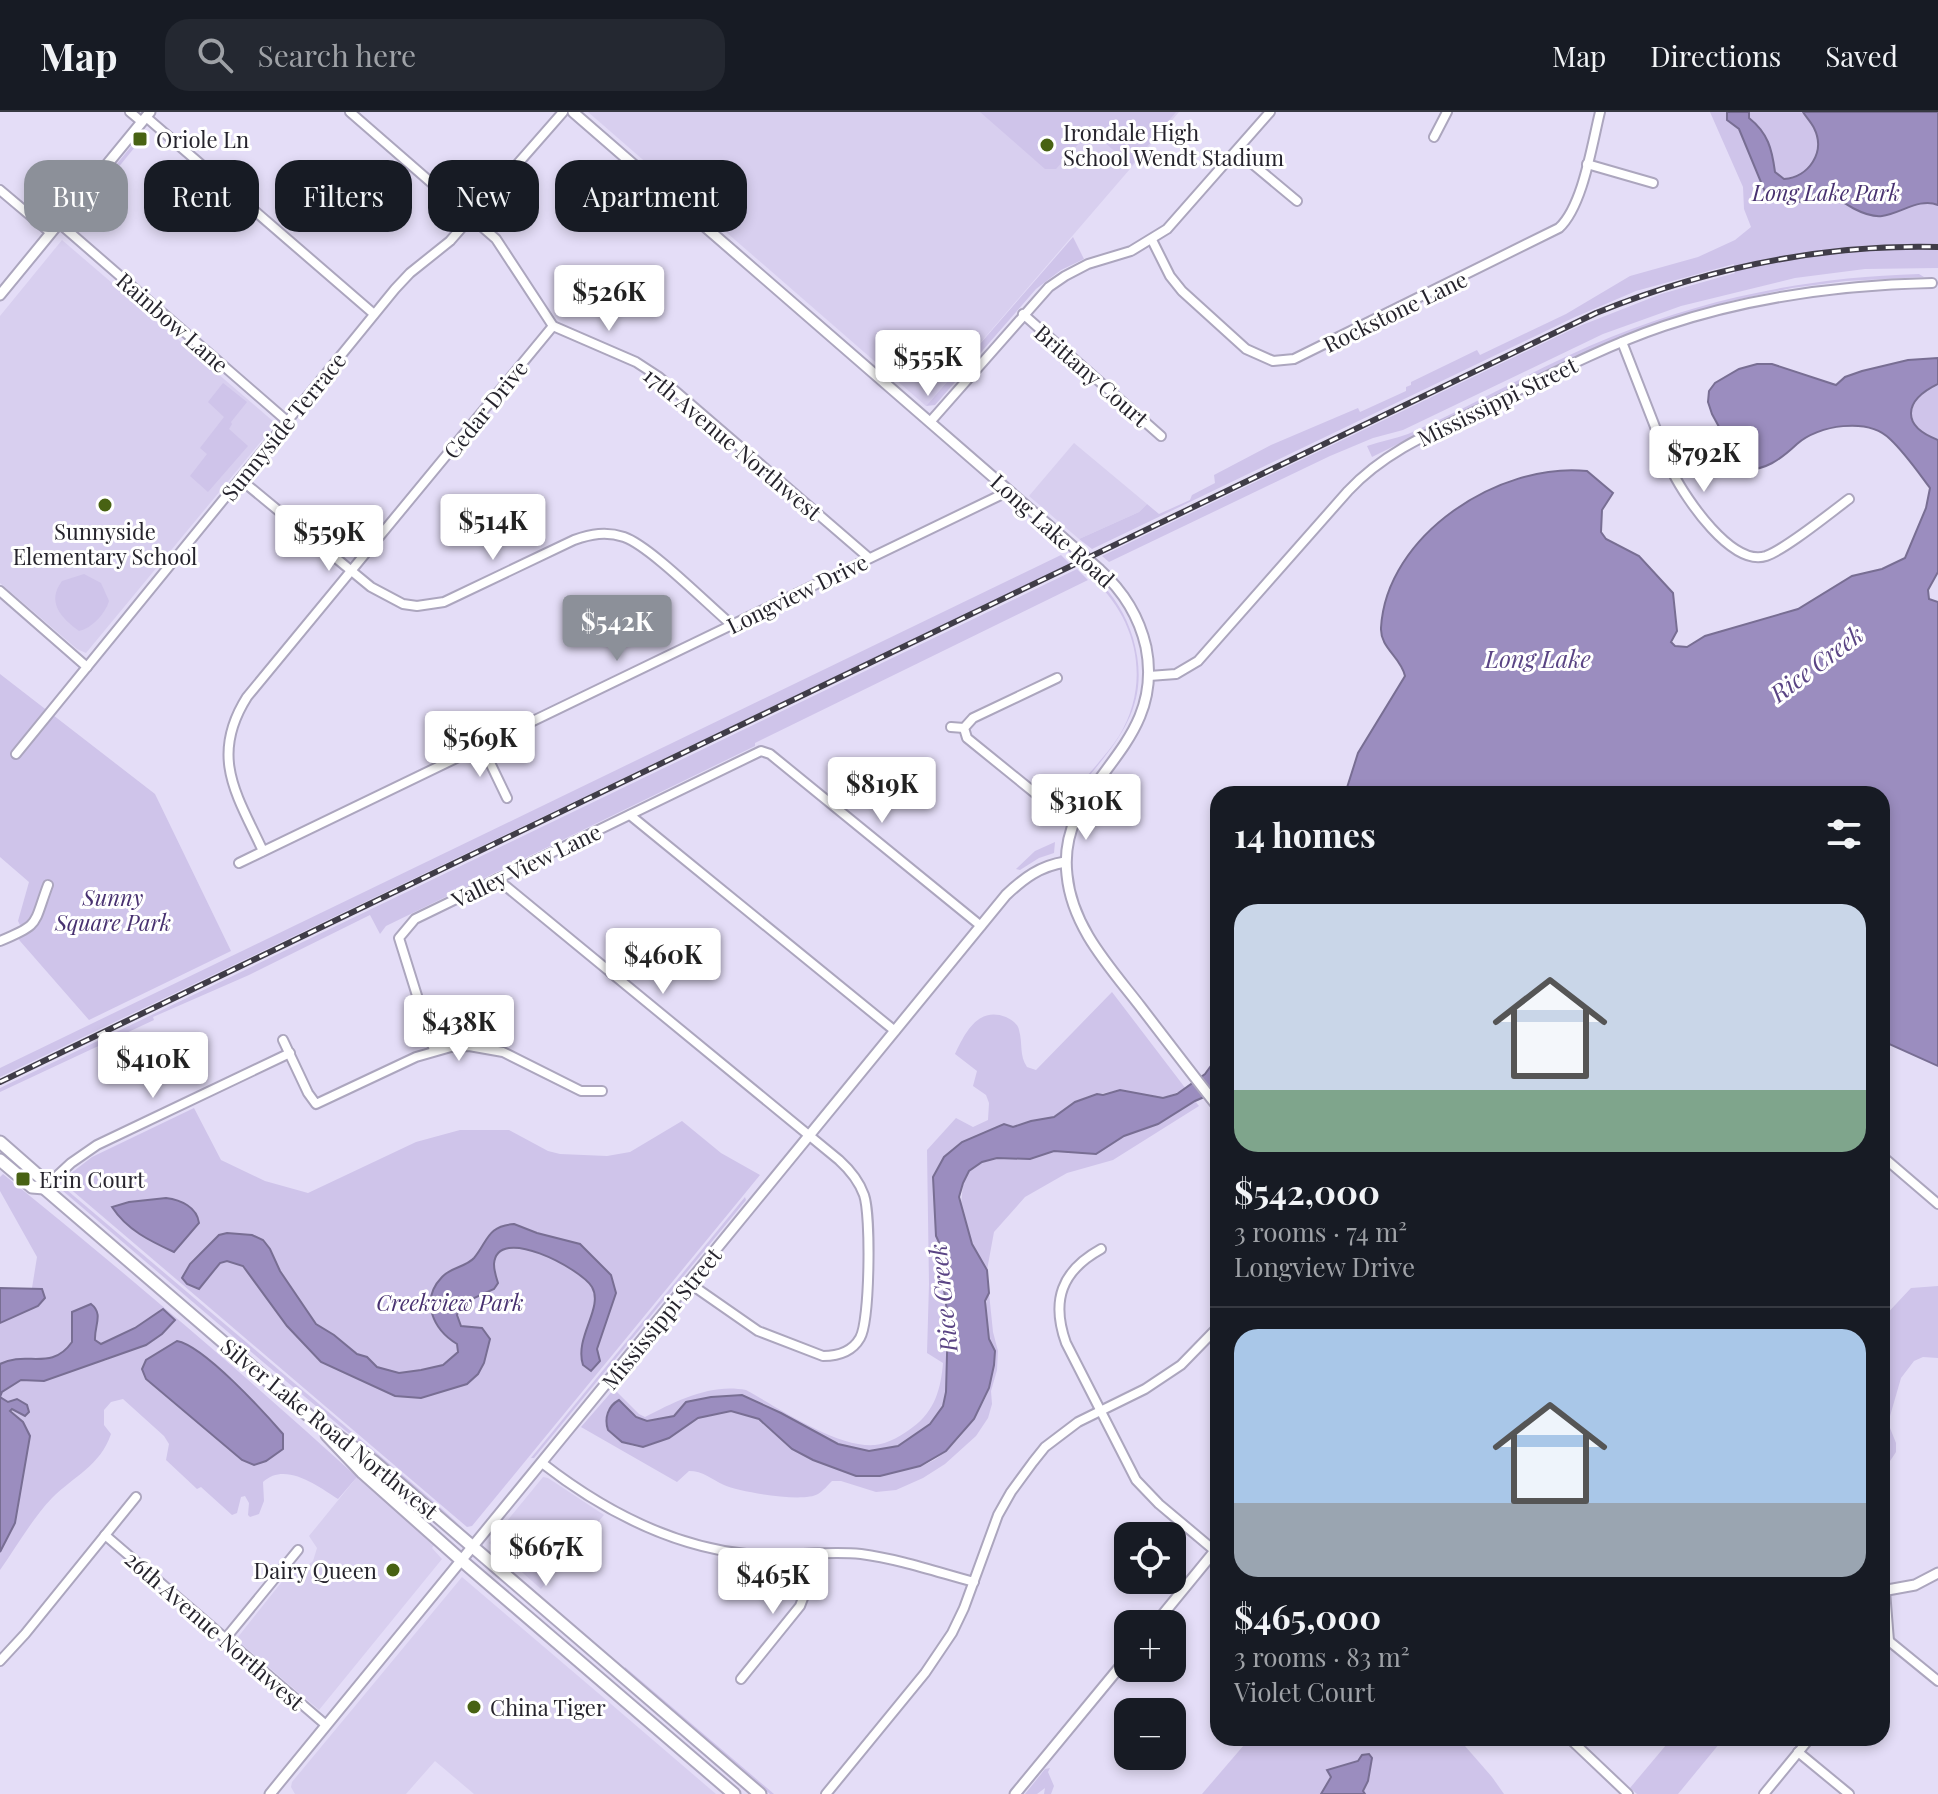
<!DOCTYPE html>
<meta charset="utf-8">
<style>
:root{--surface:#171b24;--page:#242831;--text:#f1f3f6;--muted:#9ea1a6;--line:#363941;--accent:#8c9099}
body{margin:0;font-family:"Playfair Display",serif;background:var(--page);color:var(--text);height:100vh;display:flex;flex-direction:column;font-size:30px;white-space:nowrap}
*{box-sizing:border-box;margin:0}
p{font-size:26px;color:var(--muted)}
.icon{flex:none;width:44px;height:44px;fill:none;stroke:currentColor;stroke-width:2;stroke-linecap:round;stroke-linejoin:round}
.map{position:relative;flex:1;overflow:hidden}
.side{position:absolute;left:1210px;top:674px;width:680px;height:960px;display:flex;flex-direction:column;background:var(--surface);border-radius:24px;box-shadow:0 4px 12px #0003}
.side>*{flex:none}
.hud{position:absolute;left:24px;top:48px;width:760px;height:72px;display:flex;gap:16px}
.controls{position:absolute;left:1114px;top:1410px;display:grid;gap:16px}
.controls a{display:grid;place-items:center;width:72px;height:72px;border-radius:16px;background:var(--surface);box-shadow:0 4px 12px #0003;font-size:40px}
.price{position:absolute;translate:-50% -68px;padding:0 18px;border-radius:8px;background:#fff;color:#222;font-size:26px;line-height:52px;filter:drop-shadow(0 2px 4px #0008)}
.price::after{content:'';position:absolute;left:50%;top:48px;width:24px;height:18px;margin-left:-12px;background:inherit;clip-path:polygon(0 0,100% 0,50% 100%)}
.price.active{background:var(--accent);color:#fff}
ul{padding:0;list-style:none}
li{display:grid;align-content:center;gap:16px;height:424px;padding:0 24px}
li+li{border-top:2px solid var(--line)}
li span{display:grid;place-items:center;height:248px;border-radius:24px;color:#555}
li>.icon{margin-inline-start:auto}
span .icon{width:144px;height:144px;fill:#fffc;stroke-width:1}
li b{font-size:34px}
h2{display:flex;justify-content:space-between;align-items:center;height:96px;padding:0 24px;font-size:34px}
.chip{padding:0 28px;border-radius:24px;background:var(--surface);box-shadow:0 4px 12px #0003;font-size:28px;line-height:72px}
.chip.active{background:var(--accent);color:#fff}
header{display:flex;align-items:center;gap:48px;box-sizing:border-box;height:112px;padding:0 40px;background:var(--surface);border-bottom:2px solid var(--line)}
header strong{font-size:38px}
nav{display:flex;gap:44px;margin-inline-start:auto;font-size:28px}
.search{width:560px;height:72px;background:var(--page);display:flex;align-items:center;gap:20px;box-sizing:border-box;padding:0 28px;border-radius:24px;color:var(--muted);font-size:30px}
.map>svg:first-child{display:block}
</style>
<header>
<strong>Map</strong>
<div class="search"><svg class="icon" aria-label="search" viewBox="0 0 24 24"><circle cx="10" cy="10" r="6"/><path d="M15 15l6 6"/></svg>Search here</div>
<nav><a>Map</a><a>Directions</a><a>Saved</a></nav>
</header>
<div class="map">
<svg width="1938" height="1682" viewBox="0 0 1938 1682">
<rect width="100%" height="100%" fill="#e4ddf7"/>
<g fill="#d8cfef">
<polygon points="588,0 1179,0 926,294"/>
<polygon points="62,128 274,310 273,315 86,541 77,537 0,471 0,204"/>
<polygon points="1074,331 1147,392 1139,400 1079,427 1029,384"/>
<polygon points="357,1365 434,1433 432,1436 442,1447 319,1598 239,1530 238,1525 292,1457 307,1454 313,1449 317,1436 309,1424"/>
<polygon points="543,1365 548,1366 604,1403 541,1477 489,1431"/>
<polygon points="462,1465 611,1592 716,1682 474,1682 435,1649 406,1682 295,1682 291,1675 292,1670"/>
</g>
<g fill="#cfc4ea">
<polygon points="980,0 1176,0 1131,54 1102,28 1083,27 1056,57 1045,57"/>
<polygon points="1710,0 1938,0 1938,156 1865,157 1795,166 1681,194 1603,222 1403,318 1373,326 1330,344 1109,450 1102,444 1577,215 1661,182 1735,161 1734,152 1636,179 1575,205 1092,437 1079,427 1139,400 1147,392 1159,402 1190,388 1192,383 1215,371 1214,363 1271,333 1358,296 1360,300 1406,279 1406,275 1411,273 1411,270 1477,238 1480,243 1566,202 1630,164 1698,145 1735,128 1751,115 1744,97 1743,75"/>
<polygon points="147,19 148,19 73,111 75,103 143,20"/>
<polygon points="1073,125 1084,147 1061,158 1036,177 935,293 926,294"/>
<path d="M 1919,162 L 1924,165 L 1846,169 L 1792,176 L 1731,189 L 1668,207 L 1605,231 L 1557,253 L 1372,345 L 1367,334 C 1381,329 1395,327 1408,322 C 1477,292 1541,253 1611,225 C 1710,185 1812,165 1919,162 Z"/>
<polygon points="223,271 247,290 231,310 232,312 229,317 248,334 208,380 190,364 207,342 200,336 224,305 208,290"/>
<path d="M 1938,272 L 1938,328 C 1902,314 1904,289 1938,272 Z"/>
<polygon points="1061,443 1070,452 0,965 0,956"/>
<polygon points="1077,457 1088,468 755,631 755,634 386,814 380,822 370,803 249,863 153,905 154,908 0,980 0,976"/>
<path d="M 84,462 L 101,471 L 109,489 C 105,502 92,516 79,519 C 61,506 46,490 62,469 Z"/>
<path d="M 1095,465 C 1114,483 1126,503 1133,526 C 1150,585 1127,619 1089,664 C 1081,674 1076,686 1068,694 C 1080,667 1103,649 1119,624 C 1151,571 1138,508 1093,467 Z"/>
<polygon points="0,562 155,682 231,839 89,908 20,829 12,819 21,815 18,809 29,770 0,745"/>
<polygon points="1055,730 1054,741 1039,746 1020,758 1016,757 1035,739"/>
<path d="M 1112,880 L 1186,977 L 1163,986 L 1120,978 L 1089,984 L 1075,990 L 1054,1005 L 1031,1009 L 1013,1015 L 933,1065 L 936,1124 L 950,1154 L 944,1178 L 948,1206 L 946,1280 L 943,1294 L 930,1312 L 898,1334 L 878,1339 L 858,1338 L 838,1332 L 781,1301 L 700,1287 L 686,1290 L 674,1304 L 647,1309 L 636,1305 L 619,1289 C 607,1295 606,1306 608,1318 C 644,1354 665,1323 698,1306 C 706,1302 718,1300 727,1299 C 761,1296 781,1333 809,1346 C 822,1352 843,1350 857,1351 C 876,1352 899,1357 918,1354 C 939,1352 966,1321 975,1303 C 980,1295 987,1285 989,1276 C 995,1251 980,1197 989,1181 L 993,1220 L 998,1239 L 997,1258 L 991,1279 L 992,1292 L 988,1306 L 976,1324 L 945,1352 L 923,1366 L 896,1378 L 876,1380 L 841,1369 L 832,1369 C 828,1373 823,1379 818,1382 C 803,1391 740,1380 724,1373 C 711,1367 703,1359 689,1359 L 677,1370 L 581,1315 L 614,1277 L 639,1302 L 645,1305 C 676,1289 711,1271 746,1278 C 779,1296 837,1336 875,1333 C 887,1332 903,1323 913,1315 C 935,1299 941,1276 943,1251 L 927,1241 L 929,1172 L 927,1038 L 956,1006 L 973,1015 L 988,1008 L 989,991 L 986,983 L 973,974 L 977,959 L 955,942 C 965,921 978,894 1006,905 C 1012,908 1018,912 1019,918 C 1023,932 1019,943 1027,955 L 1036,958 Z"/>
<polygon points="1195,989 1199,994 1113,1048 1067,1061 1025,1085 994,1120 987,1158 972,1132 961,1093 963,1071 969,1059 982,1050 997,1046 1030,1047 1054,1039 1096,1042 1124,1024 1158,1012"/>
<polygon points="194,996 221,1048 265,1069 308,1081 416,1030 460,1018 509,1018 548,1039 560,1042 607,1044 630,1040 682,1009 721,1041 760,1063 472,1414 467,1415 61,1069 92,1045"/>
<path d="M 3,1062 C 124,1160 242,1260 357,1365 L 338,1387 C 318,1374 285,1349 263,1370 L 264,1389 L 259,1402 L 250,1405 L 248,1403 L 249,1391 L 245,1384 L 241,1385 L 237,1401 L 232,1403 L 201,1375 L 197,1377 L 166,1348 L 169,1332 L 164,1324 L 123,1287 L 111,1290 L 104,1298 L 104,1313 L 111,1322 C 100,1354 74,1364 52,1386 C 32,1407 17,1434 0,1458 L 0,1440 L 15,1411 L 19,1391 L 23,1310 L 10,1297 L 29,1296 L 22,1289 L 8,1290 L 0,1285 L 2,1280 L 21,1268 L 44,1269 L 75,1256 L 107,1248 L 152,1204 L 135,1216 L 101,1232 L 95,1228 C 94,1215 104,1202 91,1192 L 71,1203 L 72,1230 C 51,1260 26,1238 0,1252 L 0,1211 L 38,1194 L 42,1177 L 32,1176 L 37,1145 L 0,1079 L 0,1065 Z"/>
<polygon points="61,1073 432,1388 464,1417 263,1250 63,1079"/>
<polygon points="745,1085 746,1088 534,1346 531,1346"/>
<polygon points="1938,1174 1938,1246 1923,1245 1914,1249 1901,1266 1888,1311 1896,1331 1896,1340 1882,1361 1882,1207 1911,1176"/>
<polygon points="625,1555 774,1682 770,1682 625,1558"/>
<polygon points="1250,1626 1458,1626 1492,1665 1504,1682 1202,1682"/>
<polygon points="1672,1626 1724,1626 1678,1682 1637,1682 1630,1676"/>
<polygon points="1050,1656 1048,1660 1054,1674 1051,1682 1044,1682 1045,1676 1037,1682 1025,1682 1045,1657"/>
</g>
<g fill="#9b8dbf" stroke="#786e93" stroke-width="2">
<path d="M 1727,0 L 1749,0 L 1749,6 C 1768,21 1772,37 1775,60 L 1784,67 C 1809,65 1826,40 1814,16 C 1811,10 1806,5 1803,0 L 1938,0 L 1938,93 C 1920,85 1900,102 1882,104 C 1865,106 1841,90 1829,80 L 1804,91 L 1765,80 L 1739,17 L 1727,8 Z"/>
<path d="M 1938,246 L 1938,272 C 1903,289 1901,314 1938,328 L 1938,460 L 1928,478 L 1929,487 L 1938,490 L 1938,954 L 1889,932 L 1882,925 L 1882,682 L 1345,682 L 1358,641 L 1405,564 C 1401,545 1380,536 1381,516 C 1386,423 1499,350 1587,359 L 1613,381 L 1602,398 L 1601,420 L 1606,427 L 1639,444 L 1673,481 L 1677,519 L 1671,530 L 1675,534 L 1687,535 L 1705,524 L 1798,497 L 1852,464 L 1882,457 L 1905,446 L 1926,396 L 1930,376 C 1918,360 1905,341 1890,327 C 1868,305 1818,313 1797,332 C 1781,347 1764,360 1742,357 L 1712,302 L 1708,290 L 1709,279 L 1715,271 L 1739,257 L 1757,252 L 1772,252 L 1836,273 L 1845,265 L 1862,259 L 1908,248 Z"/>
<path d="M 1218,944 L 1218,979 L 1195,989 L 1158,1012 L 1124,1024 L 1096,1042 L 1054,1039 L 1030,1047 L 997,1046 L 982,1050 L 969,1059 L 963,1071 L 959,1085 L 972,1132 L 987,1158 L 989,1181 L 985,1189 L 989,1227 L 995,1239 L 994,1253 L 989,1276 L 974,1307 L 946,1339 L 920,1354 L 880,1364 L 856,1364 L 813,1348 L 792,1337 L 759,1307 L 731,1299 L 698,1306 L 669,1326 L 643,1335 L 622,1330 L 608,1318 C 604,1306 608,1294 619,1288 L 636,1305 L 647,1309 L 674,1304 L 686,1290 L 711,1285 L 742,1283 L 781,1301 L 838,1332 L 869,1339 L 898,1334 L 930,1312 L 943,1294 L 946,1280 L 948,1206 L 944,1178 L 950,1154 L 936,1124 L 933,1065 L 944,1045 L 962,1030 L 1004,1012 L 1013,1015 L 1031,1009 L 1054,1005 L 1075,990 L 1097,982 L 1103,983 L 1120,978 L 1163,986 L 1177,982 L 1205,962 Z"/>
<path d="M 166,1086 C 181,1088 197,1095 199,1111 L 174,1140 C 150,1129 127,1118 112,1095 L 129,1090 Z"/>
<path d="M 514,1112 L 537,1121 L 580,1132 L 611,1163 L 616,1181 L 597,1237 L 600,1249 L 591,1259 L 583,1253 C 574,1225 604,1196 592,1175 C 580,1156 497,1112 494,1152 C 494,1158 496,1165 498,1171 L 494,1177 L 461,1192 L 457,1203 L 461,1214 L 482,1216 L 490,1227 L 484,1251 L 478,1262 L 467,1272 L 421,1286 L 395,1284 L 321,1250 L 287,1214 L 243,1154 L 227,1149 L 220,1151 L 199,1177 L 187,1172 L 182,1166 L 190,1152 L 219,1123 L 227,1121 L 252,1123 L 263,1128 L 270,1137 L 280,1159 L 316,1212 L 334,1223 L 357,1242 L 367,1245 L 377,1255 L 399,1261 L 421,1258 L 443,1253 L 458,1240 L 457,1232 C 434,1218 419,1189 442,1165 C 451,1155 466,1155 474,1146 C 488,1129 487,1114 514,1112 Z"/>
<polygon points="0,1176 42,1177 45,1186 38,1194 0,1211"/>
<path d="M 91,1192 C 104,1202 94,1214 95,1228 L 101,1232 L 135,1216 L 163,1197 L 175,1208 L 162,1222 L 146,1233 L 44,1269 L 21,1268 L 2,1280 L 0,1285 L 8,1290 L 17,1287 L 27,1293 L 29,1300 L 25,1304 L 12,1297 L 10,1299 L 23,1310 L 30,1324 L 15,1411 L 0,1440 L 0,1252 C 26,1238 51,1260 72,1230 L 72,1200 Z"/>
<path d="M 177,1229 C 204,1234 264,1300 283,1322 L 283,1337 L 266,1349 L 254,1353 L 242,1348 L 146,1267 L 142,1257 L 146,1248 Z"/>
<polygon points="1369,1642 1372,1646 1368,1669 1363,1679 1365,1682 1321,1682 1331,1665 1327,1658 1358,1649 1362,1643"/>
</g>
<g fill="none" stroke-linecap="round" stroke-linejoin="round">
<g stroke="#aca6be" stroke-width="12">
<g id="minor">
<polyline points="130,0 142,10"/>
<polyline points="350,0 496,127 553,214 636,250 659,265 869,446"/>
<polyline points="146,5 374,202"/>
<polyline points="1434,25 1447,0"/>
<polyline points="1237,39 1297,89"/>
<polyline points="1587,52 1653,71"/>
<polyline points="0,78 51,121"/>
<polyline points="59,111 287,309"/>
<path d="M 1152,128 L 1170,164 L 1182,179 L 1246,237 L 1273,249 L 1294,247 L 1559,116 C 1583,94 1592,32 1600,0"/>
<polyline points="1023,202 1161,324"/>
<path d="M 1622,230 L 1673,361 C 1686,387 1732,455 1766,444 C 1786,437 1830,401 1849,387"/>
<polyline points="930,310 1049,175 1065,164 1088,152 1131,139 1167,117 1270,0"/>
<path d="M 240,367 L 371,475 L 403,492 L 417,494 L 444,490 L 574,428 C 591,422 606,419 624,425 C 650,434 707,492 732,513"/>
<polyline points="0,479 87,555"/>
<path d="M 1149,564 L 1176,562 L 1198,549 L 1348,379 C 1386,338 1437,318 1487,294 C 1544,266 1602,235 1664,214 C 1750,185 1841,173 1932,171"/>
<polyline points="1057,566 973,606 964,616 967,626 1073,712"/>
<polyline points="951,615 964,616"/>
<polyline points="482,634 507,686"/>
<polyline points="16,642 395,177 410,161 450,129 563,0"/>
<polyline points="630,703 895,919"/>
<path d="M 263,739 C 237,683 209,645 247,585 L 553,214"/>
<polyline points="239,751 1009,379"/>
<path d="M 497,767 L 839,1048 C 850,1058 859,1069 864,1083 C 871,1103 870,1209 860,1226 C 852,1240 838,1244 823,1244 L 758,1219 L 689,1171"/>
<path d="M 0,829 C 41,812 33,813 48,773"/>
<polyline points="283,928 308,981 316,992 416,945 451,935 469,934 503,940 581,979 602,979"/>
<polyline points="434,938 399,826 415,807 761,639 770,642 981,814"/>
<polyline points="1882,1044 1938,1092"/>
<polyline points="44,1076 71,1051 97,1033 290,941"/>
<path d="M 1101,1137 C 1061,1159 1051,1189 1066,1231 L 1136,1368 L 1159,1392 L 1215,1439"/>
<path d="M 542,1351 C 601,1397 670,1434 746,1442 C 784,1446 823,1438 861,1442 C 899,1447 937,1460 974,1470"/>
<polyline points="105,1423 326,1613"/>
<polyline points="225,1527 298,1438"/>
<polyline points="1889,1529 1938,1569"/>
<polyline points="1882,1538 1889,1529 1885,1479"/>
<polyline points="0,1549 25,1522 136,1385"/>
<polyline points="741,1567 800,1494 810,1468 811,1442"/>
<polyline points="1569,1626 1628,1682"/>
<polyline points="1798,1640 1849,1682"/>
<polyline points="826,1682 925,1561 952,1521 964,1496 998,1403 1011,1380 1033,1350 1045,1335 1078,1310 1145,1277 1181,1253 1218,1215"/>
<polyline points="1764,1682 1810,1626"/>
</g>
</g>
<g stroke="#aca6be" stroke-width="13">
<g id="tertiary">
<path d="M 573,0 L 1100,458 C 1123,479 1139,504 1146,535 C 1167,640 1056,668 1067,763 C 1072,815 1109,854 1140,894 C 1166,928 1192,962 1218,995"/>
<polyline points="0,183 150,0"/>
<polyline points="1882,1479 1915,1473 1938,1461"/>
<polyline points="1155,1512 1218,1435"/>
<path d="M 270,1682 L 1006,783 C 1024,766 1040,754 1065,750"/>
<polyline points="1015,1682 1128,1545"/>
</g>
</g>
<g stroke="#aca6be" stroke-width="15">
<g id="secondary">
<polyline points="0,1030 41,1066 44,1076 308,1303 373,1349 760,1682"/>
<polyline points="0,1048 32,1075 44,1076"/>
<polyline points="327,1323 363,1361 461,1448 734,1682"/>
</g>
</g>
<use href="#minor" stroke="#fff" stroke-width="8"/>
<use href="#tertiary" stroke="#fff" stroke-width="9"/>
<use href="#secondary" stroke="#fff" stroke-width="11"/>
<g stroke="#403d48" stroke-width="6">
<path id="rail" d="M 0,970 L 1596,201 C 1705,157 1821,132 1938,135"/>
</g>
<use href="#rail" stroke="#fff" stroke-width="3" stroke-dasharray="9" stroke-linecap="butt"/>
</g>
<g fill="#486213" stroke="#fff" stroke-width="3">
<rect x="132" y="19" width="16" height="16" rx="4"/>
<circle cx="1047" cy="33" r="8"/>
<circle cx="105" cy="393" r="8"/>
<rect x="15" y="1059" width="16" height="16" rx="4"/>
<circle cx="393" cy="1458" r="8"/>
<circle cx="474" cy="1595" r="8"/>
</g>
<g text-anchor="middle" dominant-baseline="central" stroke-width="6" stroke-linejoin="round" paint-order="stroke">
<g font-size="22" fill="#26242d" stroke="#fff" text-anchor="start">
<text x="1063" y="20">Irondale High<tspan x="1063" dy="25">School Wendt Stadium</tspan></text>
<text x="156" y="27">Oriole Ln</text>
<text x="105" y="419" text-anchor="middle">Sunnyside<tspan x="105" dy="25">Elementary School</tspan></text>
<text x="39" y="1067">Erin Court</text>
<text x="377" y="1458" text-anchor="end">Dairy Queen</text>
<text x="490" y="1595">China Tiger</text>
</g>
<g font-size="22" font-style="italic" fill="#483170" stroke="#fff">
<text x="1826" y="80">Long Lake Park</text>
<text x="113" y="785">Sunny<tspan x="113" dy="25">Square Park</tspan></text>
<text x="450" y="1190">Creekview Park</text>
</g>
<g font-size="22" fill="#26242d" stroke="#fff">
<text transform="translate(1395 199) rotate(-26)">Rockstone Lane</text>
<text transform="translate(173 210) rotate(41)">Rainbow Lane</text>
<text transform="translate(1092 263) rotate(41)">Brittany Court</text>
<text transform="translate(1497 289) rotate(-26)">Mississippi Street</text>
<text transform="translate(485 297) rotate(-51)">Cedar Drive</text>
<text transform="translate(283 314) rotate(-51)">Sunnyside Terrace</text>
<text transform="translate(733 331) rotate(40)">17th Avenue Northwest</text>
<text transform="translate(1053 418) rotate(42)">Long Lake Road</text>
<text transform="translate(797 481) rotate(-26)">Longview Drive</text>
<text transform="translate(526 753) rotate(-26)">Valley View Lane</text>
<text transform="translate(661 1206) rotate(-51)">Mississippi Street</text>
<text transform="translate(330 1316) rotate(39)">Silver Lake Road Northwest</text>
<text transform="translate(215 1518) rotate(41)">26th Avenue Northwest</text>
</g>
<g font-size="24" font-style="italic" fill="#5a4484" stroke="#fff">
<text x="1538" y="546">Long Lake</text>
<text transform="translate(1816 551) rotate(-37)">Rice Creek</text>
<text transform="translate(942 1186) rotate(-96)">Rice Creek</text>
</g>
</g>
</svg>
<div class="controls">
<a><svg class="icon" aria-label="locate" viewBox="0 0 24 24"><circle cx="12" cy="12" r="6"/><path d="M12 2v4M12 18v4M2 12h4M18 12h4"/></svg></a>
<a>+</a>
<a>−</a>
</div>
<b class="price" style="left:609px;top:221px">$526K</b>
<b class="price" style="left:928px;top:286px">$555K</b>
<b class="price" style="left:1704px;top:382px">$792K</b>
<b class="price" style="left:493px;top:450px">$514K</b>
<b class="price" style="left:329px;top:461px">$559K</b>
<b class="price active" style="left:617px;top:551px">$542K</b>
<b class="price" style="left:480px;top:667px">$569K</b>
<b class="price" style="left:882px;top:713px">$819K</b>
<b class="price" style="left:1086px;top:730px">$310K</b>
<b class="price" style="left:663px;top:884px">$460K</b>
<b class="price" style="left:459px;top:951px">$438K</b>
<b class="price" style="left:153px;top:988px">$410K</b>
<b class="price" style="left:546px;top:1476px">$667K</b>
<b class="price" style="left:773px;top:1504px">$465K</b>
<div class="hud">
<a class="chip active">Buy</a>
<a class="chip">Rent</a>
<a class="chip">Filters</a>
<a class="chip">New</a>
<a class="chip">Apartment</a>
</div>
<section class="side">
<h2>14 homes<svg class="icon" aria-label="filters" viewBox="0 0 24 24"><path d="M4 7h16M4 17h16"/><circle cx="9" cy="7" r="2"/><circle cx="15" cy="17" r="2"/></svg></h2>
<ul>
<li><span style="background:linear-gradient(#c9d6e8 75%,#7fa58c 0)"><svg class="icon" aria-label="home" viewBox="0 0 24 24"><path d="M3 11l9-7 9 7M6 9v11h12V9"/></svg></span><div><b>$542,000</b><p>3 rooms · 74 m²</p><p>Longview Drive</p></div></li>
<li><span style="background:linear-gradient(#a9c7e8 70%,#9aa5b1 0)"><svg class="icon" aria-label="home" viewBox="0 0 24 24"><path d="M3 11l9-7 9 7M6 9v11h12V9"/></svg></span><div><b>$465,000</b><p>3 rooms · 83 m²</p><p>Violet Court</p></div></li>
</ul>
</section>
</div>
